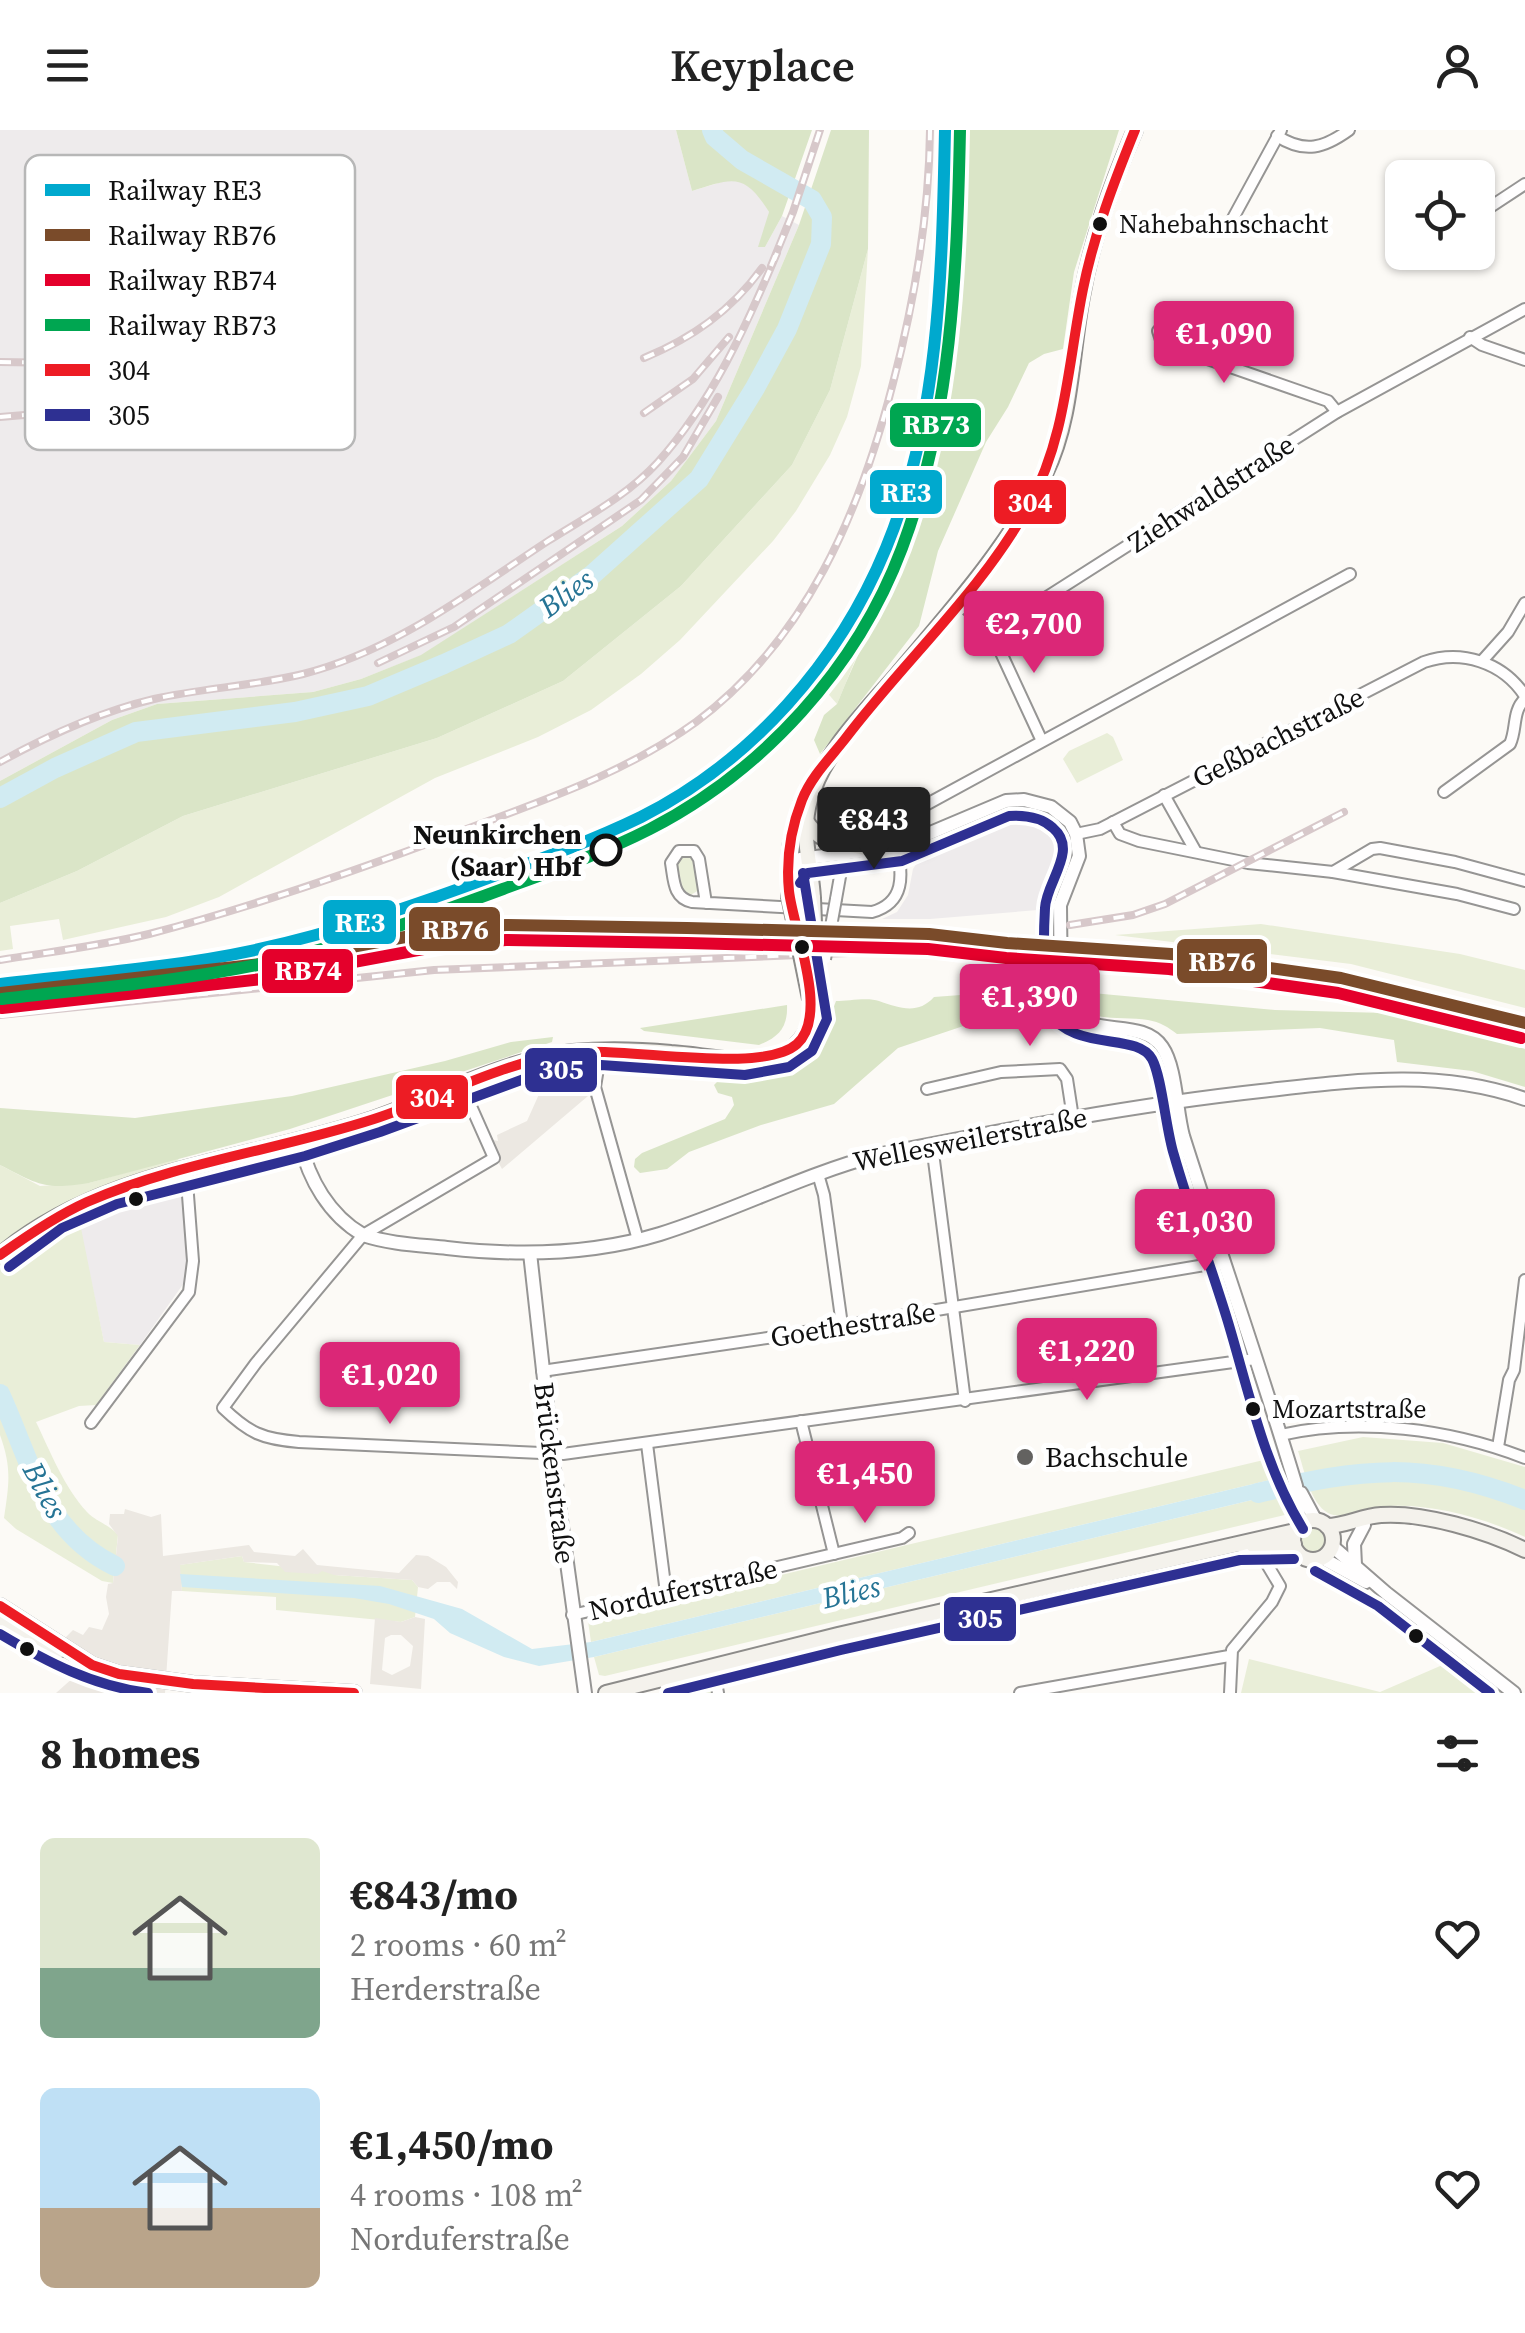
<!DOCTYPE html>
<meta charset="utf-8">
<style>
:root{--surface:#fff;--page:#f2f2f2;--text:#222;--muted:#767676;--accent:#db2777}
body{margin:0;font-family:"Source Serif 4",serif;background:var(--page);color:var(--text);height:100vh;display:flex;flex-direction:column;font-size:38px;white-space:nowrap}
*{box-sizing:border-box;margin:0}
p{font-size:32px;color:var(--muted)}
.icon{flex:none;width:55px;height:55px;fill:none;stroke:currentColor;stroke-width:2;stroke-linecap:round;stroke-linejoin:round}
.map{position:relative;height:1563px;overflow:hidden}
.side{display:flex;flex-direction:column;background:var(--surface);flex:1}
.side>*{flex:none}
.buttons{position:absolute;left:1385px;top:30px;display:grid;gap:20px}
.buttons a{display:grid;place-items:center;width:110px;height:110px;border-radius:15px;background:var(--surface);box-shadow:0 2px 8px #0004;font-size:50px}
.price{position:absolute;translate:-50% -85px;padding:0 22px;border-radius:10px;background:var(--accent);color:#fff;font-size:32px;line-height:65px;filter:drop-shadow(0 2px 5px #0008)}
.price::after{content:'';position:absolute;left:50%;top:60px;width:30px;height:22px;margin-left:-15px;background:inherit;clip-path:polygon(0 0,100% 0,50% 100%)}
.price.selected{background:#222;color:#fff}
ul{padding:0;list-style:none}
li{display:flex;align-items:center;gap:30px;height:250px;padding:0 40px}
li span{display:grid;place-items:center;flex:none;width:280px;height:200px;border-radius:15px;color:#555}
li>.icon{margin-inline-start:auto}
span .icon{width:120px;height:120px;fill:#fffc;stroke-width:1}
li b{font-size:42px}
h2{display:flex;justify-content:space-between;align-items:center;height:120px;padding:0 40px;font-size:42px}
header{display:flex;justify-content:space-between;align-items:center;height:130px;padding:0 40px;background:var(--surface);font-size:45px;font-weight:600}
.map>svg:first-child{display:block}
</style>
<header><svg class="icon" aria-label="menu" viewBox="0 0 24 24"><path d="M4 6h16M4 12h16M4 18h16"/></svg>Keyplace<svg class="icon" aria-label="person" viewBox="0 0 24 24"><circle cx="12" cy="8" r="4"/><path d="M4 21q1-7 8-7t8 7"/></svg></header>
<div class="map">
<svg width="1525" height="1563" viewBox="0 0 1525 1563">
<rect width="100%" height="100%" fill="#fcfaf6"/>
<g fill="#eeebec">
<polygon points="0,0 676,0 692,61 728,50 741,51 756,61 769,82 765,117 782,86 799,95 716,291 671,351 622,396 422,525 361,549 313,562 157,574 112,590 0,651"/>
<polygon points="1004,682 1030,682 1052,690 1063,704 1065,723 1050,779 930,789 882,789 897,782 908,765 913,739 924,722 972,694"/>
<polygon points="184,1057 189,1142 186,1150 140,1215 104,1212 78,1089 82,1083 99,1074"/>
</g>
<g fill="#e9eed8">
<polygon points="953,0 960,0 947,159 928,297 913,373 897,429 837,574 824,559 872,479 893,427 926,298 947,96"/>
<polygon points="868,119 861,236 847,287 830,325 796,381 773,411 680,510 641,544 591,580 538,607 435,648 219,767 166,787 63,810 59,789 10,796 13,819 0,821 0,773 77,741 183,686 437,608 563,551 681,456 792,335 830,260"/>
<polygon points="1107,603 1113,607 1123,630 1077,653 1063,629 1069,621"/>
<polygon points="688,725 695,729 699,760 689,766 683,761 677,732 681,726"/>
<polygon points="1261,794 1460,824 1525,840 1525,878 1351,834 1115,805"/>
<path d="M 178,1028 L 184,1057 C 157,1062 95,1067 79,1088 L 104,1212 L 140,1215 L 96,1275 L 79,1276 L 36,1292 C 51,1323 64,1357 87,1382 C 96,1392 109,1394 118,1405 L 113,1453 L 102,1451 L 16,1399 L 4,1388 C 9,1354 12,1338 0,1305 L 0,1035 L 40,1056 L 89,1053 Z"/>
<path d="M 1363,1307 L 1443,1313 L 1525,1337 L 1525,1407 C 1484,1388 1434,1374 1389,1376 C 1371,1376 1344,1392 1328,1383 C 1310,1373 1304,1339 1298,1321 Z"/>
<polygon points="1276,1327 1282,1347 591,1512 588,1491"/>
<polygon points="1286,1362 1293,1383 605,1546 599,1545 594,1527"/>
<circle cx="1313" cy="1410" r="14"/>
<polygon points="242,1426 244,1432 332,1442 335,1445 412,1450 418,1457 415,1487 401,1492 276,1480 276,1467 182,1461 179,1435"/>
<polygon points="1249,1529 1380,1562 1454,1530 1501,1563 1241,1563"/>
<polygon points="711,1544 715,1563 680,1563 671,1555"/>
</g>
<g fill="#dae5c7">
<path d="M 676,0 L 812,0 L 782,86 L 765,117 L 758,117 L 769,82 C 744,42 733,48 692,61 Z"/>
<polygon points="831,0 869,0 868,119 830,260 792,335 681,456 563,551 437,608 183,686 77,741 0,773 0,651 112,590 157,574 313,562 361,549 421,525 622,396 671,351 716,291 799,95"/>
<path d="M 960,0 L 1119,0 L 1074,142 L 1063,219 L 1044,224 L 1029,233 L 1008,277 L 986,312 L 938,421 L 919,496 L 820,624 L 814,610 L 824,585 L 837,574 C 857,525 882,476 898,425 C 938,296 954,135 960,0 Z"/>
<path d="M 1014,861 L 1042,861 L 1042,870 L 1036,880 L 1008,881 L 898,918 L 834,974 L 761,995 L 689,1022 L 667,1039 L 640,1043 L 634,1037 L 635,1029 L 642,1023 L 725,989 L 734,975 L 732,967 L 718,963 L 714,955 L 722,947 C 793,944 810,944 836,871 C 848,871 868,867 879,871 C 899,878 918,885 934,867 Z"/>
<path d="M 1071,861 L 1275,880 L 1385,883 L 1455,896 L 1525,919 L 1525,957 L 1472,941 L 1397,932 L 1394,910 L 1320,898 L 1177,904 C 1168,897 1160,892 1148,890 C 1121,885 1080,896 1071,861 Z"/>
<path d="M 787,875 C 788,897 779,907 759,915 L 644,901 L 640,898 Z"/>
<path d="M 553,907 L 552,912 L 290,999 L 89,1053 C 45,1060 39,1055 0,1035 L 0,978 L 135,988 L 292,966 L 445,931 L 511,912 Z"/>
</g>
<g fill="#ece8e2" fill-rule="evenodd">
<polygon points="575,946 580,947 589,959 588,966 502,1039 485,1008 498,1011 497,1005 527,991 540,962 553,956 563,961"/>
<polygon points="125,1379 151,1387 161,1384 163,1426 249,1415 254,1422 295,1426 303,1419 317,1435 399,1443 416,1425 428,1426 446,1437 458,1452 457,1459 450,1452 437,1452 428,1459 418,1457 412,1450 334,1445 322,1441 318,1444 285,1442 277,1433 244,1432 242,1426 180,1435 182,1461 172,1461 165,1563 56,1563 74,1547 62,1536 59,1538 54,1519 73,1500 83,1505 89,1497 102,1500 109,1484 106,1467 108,1454 113,1453 118,1406 109,1394 110,1384 124,1384"/>
<path d="M 415,1487 L 425,1489 L 421,1559 L 370,1554 L 375,1488 L 401,1492 ZM 391,1505 L 401,1505 L 413,1516 L 410,1536 L 392,1545 L 382,1540 L 385,1508 Z"/>
</g>
<polygon fill="#d1ebf2" points="1282,1347 1286,1362 594,1527 539,1536 504,1527 450,1503 434,1489 389,1474 354,1468 182,1457 180,1444 380,1456 462,1479 532,1519 591,1512"/>
<g fill="none" stroke-linecap="round" stroke-linejoin="round">
<g stroke="#d1ebf2" stroke-width="20">
<polyline points="0,668 55,638 136,602 295,582 368,566 444,534 509,504 592,445 699,349 755,258 787,199 821,114 822,87 812,70 742,30 715,7 712,0"/>
<path d="M 0,1264 C 31,1331 43,1401 115,1436"/>
<path d="M 1258,1363 C 1361,1338 1424,1330 1525,1370"/>
</g>
<g stroke="#969594" stroke-width="14">
<g id="minor">
<path d="M 1277,6 C 1305,24 1324,18 1349,0"/>
<polyline points="1478,85 1525,54"/>
<polyline points="1232,90 1281,0"/>
<polyline points="1158,201 1161,210 1167,215 1328,271 1337,282"/>
<polyline points="1470,207 1482,215 1525,230"/>
<polyline points="958,472 990,499 1000,497 1337,282 1525,179"/>
<polyline points="990,499 1041,609"/>
<polyline points="1482,531 1508,502 1525,473"/>
<path d="M 1444,662 L 1510,614 C 1517,599 1512,581 1525,569"/>
<polyline points="1164,665 1196,722"/>
<polyline points="1113,692 1120,704 1139,711 1248,733 1333,742 1457,764 1514,779"/>
<path d="M 1076,704 L 1100,699 L 1424,532 C 1461,519 1503,532 1525,566"/>
<polyline points="874,721 878,705 885,697 1350,444"/>
<polyline points="1333,742 1372,719 1380,718 1455,732 1525,751"/>
<polyline points="836,769 844,724"/>
<path d="M 706,773 L 699,729 L 694,721 L 679,721 L 671,733 C 674,750 673,768 692,772 L 872,782 C 905,773 903,745 897,717"/>
<polyline points="601,920 595,957 638,1110"/>
<path d="M 462,956 L 494,1028 L 363,1105 L 256,1233 L 223,1278 C 249,1303 262,1309 299,1312 L 563,1324 L 1255,1229"/>
<polyline points="927,959 1001,942 1060,939 1067,949 1073,988"/>
<polyline points="932,1015 965,1271"/>
<polyline points="818,1044 824,1065 842,1195"/>
<polyline points="542,1241 781,1206 1223,1132"/>
<polyline points="801,1291 834,1424"/>
<polyline points="91,1293 189,1162 193,1131 186,1039"/>
<path d="M 1280,1305 C 1359,1287 1450,1299 1525,1328"/>
<polyline points="647,1314 666,1463"/>
<polyline points="1498,1317 1509,1250 1514,1240 1525,1150"/>
<polyline points="572,1485 902,1408 909,1403"/>
<polyline points="713,1536 718,1563"/>
<polyline points="662,1550 672,1563"/>
<polyline points="1020,1563 1229,1526"/>
<polyline points="1230,1563 1232,1520 1272,1472 1280,1456 1265,1431 1238,1415"/>
</g>
</g>
<g stroke="#969594" stroke-width="16">
<g id="tertiary">
<path d="M 788,744 L 800,729 L 897,717 L 1006,671 L 1024,670 L 1051,677 L 1070,692 L 1076,704 L 1079,726 L 1060,775 L 1061,875 C 1087,911 1141,886 1162,917 C 1176,937 1176,981 1183,1006 C 1220,1123 1261,1239 1296,1356 L 1300,1395"/>
<path d="M 300,1012 C 309,1050 329,1085 363,1105 C 390,1114 419,1115 447,1118 C 518,1126 591,1125 660,1104 C 734,1081 802,1045 877,1025 C 1004,1000 1132,975 1261,961 C 1351,951 1437,938 1525,969"/>
<polyline points="530,1123 554,1339 585,1563"/>
<polyline points="1301,1363 1316,1391"/>
<polyline points="1332,1416 1386,1463 1514,1563"/>
<polyline points="1322,1428 1366,1452"/>
<polyline points="1355,1435 1354,1414 1364,1395"/>
</g>
</g>
<g stroke="#8d8c8a" stroke-width="18">
<g id="secondary">
<path d="M 806,691 C 826,721 844,709 874,721"/>
<polyline points="789,766 790,717 801,674"/>
<path d="M 813,768 C 811,734 800,703 810,670 C 823,623 865,582 896,546 C 950,482 1006,420 1045,344 C 1072,289 1071,225 1082,166 C 1092,108 1112,54 1135,0"/>
<path d="M 0,1125 C 104,1038 248,1031 373,989 C 437,967 506,929 573,922 C 606,919 639,920 671,923 C 707,925 750,938 784,923 C 805,913 814,889 817,867"/>
<circle cx="1313" cy="1410" r="20"/>
<path d="M 1327,1396 C 1345,1396 1362,1386 1381,1385 C 1423,1382 1487,1401 1525,1420"/>
<polyline points="1253,1415 1294,1414"/>
<polyline points="0,1476 92,1535 119,1544 193,1554 354,1563"/>
<polyline points="0,1487 60,1520"/>
<polyline points="606,1563 838,1505 1295,1401"/>
</g>
</g>
<use href="#minor" stroke="#fffefe" stroke-width="10"/>
<use href="#tertiary" stroke="#fffefe" stroke-width="12"/>
<use href="#secondary" stroke="#f4f2ec" stroke-width="14"/>
<g stroke="#d7c8ca" stroke-width="8">
<g id="rail">
<polyline points="771,136 793,82 820,0"/>
<path d="M 644,228 C 692,208 731,181 762,138"/>
<polyline points="0,232 200,235"/>
<polyline points="644,283 693,249 729,207"/>
<polyline points="0,287 85,280"/>
<polyline points="378,533 454,497 641,370 683,327 718,267"/>
<path d="M 0,632 C 49,605 99,582 154,569 C 203,558 254,556 303,544 C 394,521 470,462 548,411 C 586,387 627,366 658,332 C 712,272 746,197 777,123"/>
<polyline points="1070,795 1133,785 1165,774 1344,682"/>
<path d="M 0,830 C 49,822 100,816 149,804 C 249,778 346,744 443,708 C 529,675 620,647 696,592 C 807,509 860,382 893,253 C 915,169 929,88 930,0"/>
<polyline points="108,850 231,846 415,811 479,804 854,809"/>
<polyline points="0,885 434,840 897,821 990,820 1102,824 1259,843 1444,883 1525,911"/>
</g>
</g>
<use href="#rail" stroke="#fff" stroke-width="4" stroke-dasharray="11" stroke-linecap="butt"/>
<g stroke="#969594" stroke-width="14" stroke-linecap="butt">
<polyline id="minor-bridge" points="825,829 836,769"/>
</g>
<g stroke="#8d8c8a" stroke-width="18" stroke-linecap="butt">
<g id="secondary-bridge">
<polyline points="789,766 810,869"/>
<polyline points="813,768 817,866"/>
</g>
</g>
<use href="#minor-bridge" stroke="#fffefe" stroke-width="10"/>
<use href="#secondary-bridge" stroke="#f4f2ec" stroke-width="14"/>
<g stroke="#fff" stroke-width="18">
<g id="bus-1">
<path d="M 0,1125 C 28,1105 56,1086 87,1072 C 179,1032 279,1020 374,989 C 438,968 499,934 567,923 C 621,915 761,946 797,914 C 830,884 793,799 789,761 C 786,731 791,698 802,670 C 811,647 830,628 845,609 C 905,530 981,462 1029,375 C 1066,308 1068,233 1083,159 C 1094,104 1114,52 1135,0"/>
<polyline points="0,1476 92,1535 119,1544 193,1554 354,1563"/>
</g>
</g>
<g stroke="#fff" stroke-width="18">
<g id="bus-2">
<path d="M 800,753 L 808,743 L 902,731 L 1009,686 C 1025,685 1041,687 1053,698 C 1079,720 1046,752 1045,778 C 1043,811 1044,847 1047,880 C 1074,924 1136,901 1152,929 C 1162,947 1166,1001 1174,1025 C 1190,1081 1211,1136 1228,1192 C 1249,1262 1264,1336 1303,1399"/>
<polyline points="9,1137 62,1098 117,1074 305,1026 380,1002 543,942 601,935 745,945 789,937 812,921 827,889 803,743"/>
<polyline points="1315,1441 1378,1476 1490,1563"/>
<path d="M 0,1504 C 47,1532 93,1556 148,1563"/>
<polyline points="668,1563 841,1520 1240,1430 1294,1429"/>
</g>
</g>
<use href="#bus-1" stroke="#ed1c24" stroke-width="10"/>
<use href="#bus-2" stroke="#2e3092" stroke-width="10"/>
<g stroke="#fff" stroke-width="20">
<path id="rail-1" d="M 0,854 C 85,844 171,838 255,820 C 337,802 416,775 494,746 C 544,728 594,710 641,687 C 752,631 839,532 886,418 C 940,288 942,139 945,0"/>
</g>
<g stroke="#fff" stroke-width="20">
<polyline id="rail-2" points="0,863 260,834 443,800 506,795 687,798 929,804 1007,813 1171,824 1341,848 1525,893"/>
</g>
<g stroke="#fff" stroke-width="20">
<polyline id="rail-3" points="2,878 262,849 445,815 506,810 687,813 928,819 1006,828 1169,839 1338,863 1521,908"/>
</g>
<g stroke="#fff" stroke-width="20">
<path id="rail-4" d="M 2,869 C 87,859 173,852 257,835 C 341,817 422,789 503,759 C 552,741 603,723 650,699 C 763,641 857,538 902,418 C 952,285 957,141 960,0"/>
</g>
<use href="#rail-1" stroke="#00a9ce" stroke-width="12"/>
<use href="#rail-2" stroke="#7a4b2a" stroke-width="12"/>
<use href="#rail-3" stroke="#e4002b" stroke-width="12"/>
<use href="#rail-4" stroke="#00a651" stroke-width="12"/>
</g>
<g fill="#101010" stroke="#fff" stroke-width="4">
<circle cx="1100" cy="94" r="9"/>
<circle cx="802" cy="817" r="9"/>
<circle cx="136" cy="1069" r="9"/>
<circle cx="1253" cy="1279" r="9"/>
<circle cx="1416" cy="1506" r="9"/>
<circle cx="27" cy="1519" r="9"/>
</g>
<circle fill="#fff" stroke="#101010" stroke-width="5" cx="606" cy="720" r="14"/>
<circle fill="#636260" stroke="#fff" stroke-width="4" cx="1025" cy="1327" r="10"/>
<g text-anchor="middle" dominant-baseline="central" stroke-width="10" stroke-linejoin="round" paint-order="stroke">
<g font-size="26" fill="#101010" stroke="#fff" text-anchor="start">
<text x="1119" y="94">Nahebahnschacht</text>
<text x="1272" y="1279">Mozartstraße</text>
</g>
<g font-size="28" fill="#101010" stroke="#fff">
<text transform="translate(1211 363) rotate(-33)">Ziehwaldstraße</text>
<text transform="translate(1278 607) rotate(-27)">Geßbachstraße</text>
<text transform="translate(970 1009) rotate(-11)">Wellesweilerstraße</text>
<text transform="translate(853 1194) rotate(-9)">Goethestraße</text>
<text transform="translate(555 1343) rotate(83)">Brückenstraße</text>
<text transform="translate(683 1459) rotate(-13)">Norduferstraße</text>
</g>
<g font-size="28" font-weight="bold" fill="#101010" stroke="#fff" text-anchor="end">
<text x="582" y="704">Neunkirchen<tspan x="582" dy="32">(Saar) Hbf</tspan></text>
</g>
<g font-size="28" fill="#101010" stroke="#fff" text-anchor="start">
<text x="1045" y="1327">Bachschule</text>
</g>
<g font-size="30" font-style="italic" fill="#267495" stroke="#fff">
<text transform="translate(566 463) rotate(-36)">Blies</text>
<text transform="translate(45 1360) rotate(62)">Blies</text>
<text transform="translate(851 1462) rotate(-13)">Blies</text>
</g>
</g>
<rect x="25" y="25" width="330" height="295" rx="15" fill="#fff" stroke="#b7b7b7" stroke-width="2.5"/>
<rect x="45" y="54" width="45" height="12" fill="#00a9ce"/>
<rect x="45" y="99" width="45" height="12" fill="#7a4b2a"/>
<rect x="45" y="144" width="45" height="12" fill="#e4002b"/>
<rect x="45" y="189" width="45" height="12" fill="#00a651"/>
<rect x="45" y="234" width="45" height="12" fill="#ed1c24"/>
<rect x="45" y="279" width="45" height="12" fill="#2e3092"/>
<g font-size="28" fill="#101010">
<text x="108" y="70">Railway RE3</text>
<text x="108" y="115">Railway RB76</text>
<text x="108" y="160">Railway RB74</text>
<text x="108" y="205">Railway RB73</text>
<text x="108" y="250">304</text>
<text x="108" y="295">305</text>
</g>
<g stroke="#fff" stroke-width="4">
<rect x="888" y="271" width="95" height="48" rx="10" fill="#00a651"/>
<rect x="868" y="338" width="76" height="48" rx="10" fill="#00a9ce"/>
<rect x="992" y="348" width="76" height="48" rx="10" fill="#ed1c24"/>
<rect x="321" y="768" width="77" height="48" rx="10" fill="#00a9ce"/>
<rect x="407" y="775" width="95" height="48" rx="10" fill="#7a4b2a"/>
<rect x="1175" y="807" width="94" height="48" rx="10" fill="#7a4b2a"/>
<rect x="260" y="817" width="95" height="48" rx="10" fill="#e4002b"/>
<rect x="523" y="916" width="76" height="48" rx="10" fill="#2e3092"/>
<rect x="394" y="943" width="76" height="48" rx="10" fill="#ed1c24"/>
<rect x="942" y="1465" width="76" height="48" rx="10" fill="#2e3092"/>
</g>
<g font-size="28" text-anchor="middle" font-weight="bold" fill="#fff">
<text x="936" y="304">RB73</text>
<text x="906" y="372">RE3</text>
<text x="1030" y="382">304</text>
<text x="360" y="802">RE3</text>
<text x="455" y="809">RB76</text>
<text x="1222" y="841">RB76</text>
<text x="308" y="850">RB74</text>
<text x="561" y="949">305</text>
<text x="432" y="977">304</text>
<text x="980" y="1498">305</text>
</g>
</svg>
<div class="buttons">
<a><svg class="icon" aria-label="locate" viewBox="0 0 24 24"><circle cx="12" cy="12" r="6"/><path d="M12 2v4M12 18v4M2 12h4M18 12h4"/></svg></a>
</div>
<b class="price" style="left:1224px;top:256px">€1,090</b>
<b class="price" style="left:1034px;top:546px">€2,700</b>
<b class="price selected" style="left:874px;top:742px">€843</b>
<b class="price" style="left:1030px;top:919px">€1,390</b>
<b class="price" style="left:1205px;top:1144px">€1,030</b>
<b class="price" style="left:1087px;top:1273px">€1,220</b>
<b class="price" style="left:390px;top:1297px">€1,020</b>
<b class="price" style="left:865px;top:1396px">€1,450</b>
</div>
<section class="side">
<h2>8 homes<svg class="icon" aria-label="filters" viewBox="0 0 24 24"><path d="M4 7h16M4 17h16"/><circle cx="9" cy="7" r="2"/><circle cx="15" cy="17" r="2"/></svg></h2>
<ul>
<li><span style="background:linear-gradient(#dfe7d0 65%,#7fa58c 0)"><svg class="icon" aria-label="home" viewBox="0 0 24 24"><path d="M3 11l9-7 9 7M6 9v11h12V9"/></svg></span><div><b>€843/mo</b><p>2 rooms · 60 m²</p><p>Herderstraße</p></div><svg class="icon" aria-label="heart" viewBox="0 0 24 24"><path d="M12 20l-8-8c-3-5 5-10 8-4 3-6 11-1 8 4z"/></svg></li>
<li><span style="background:linear-gradient(#bfe0f5 60%,#b9a48a 0)"><svg class="icon" aria-label="home" viewBox="0 0 24 24"><path d="M3 11l9-7 9 7M6 9v11h12V9"/></svg></span><div><b>€1,450/mo</b><p>4 rooms · 108 m²</p><p>Norduferstraße</p></div><svg class="icon" aria-label="heart" viewBox="0 0 24 24"><path d="M12 20l-8-8c-3-5 5-10 8-4 3-6 11-1 8 4z"/></svg></li>
</ul>
</section>
